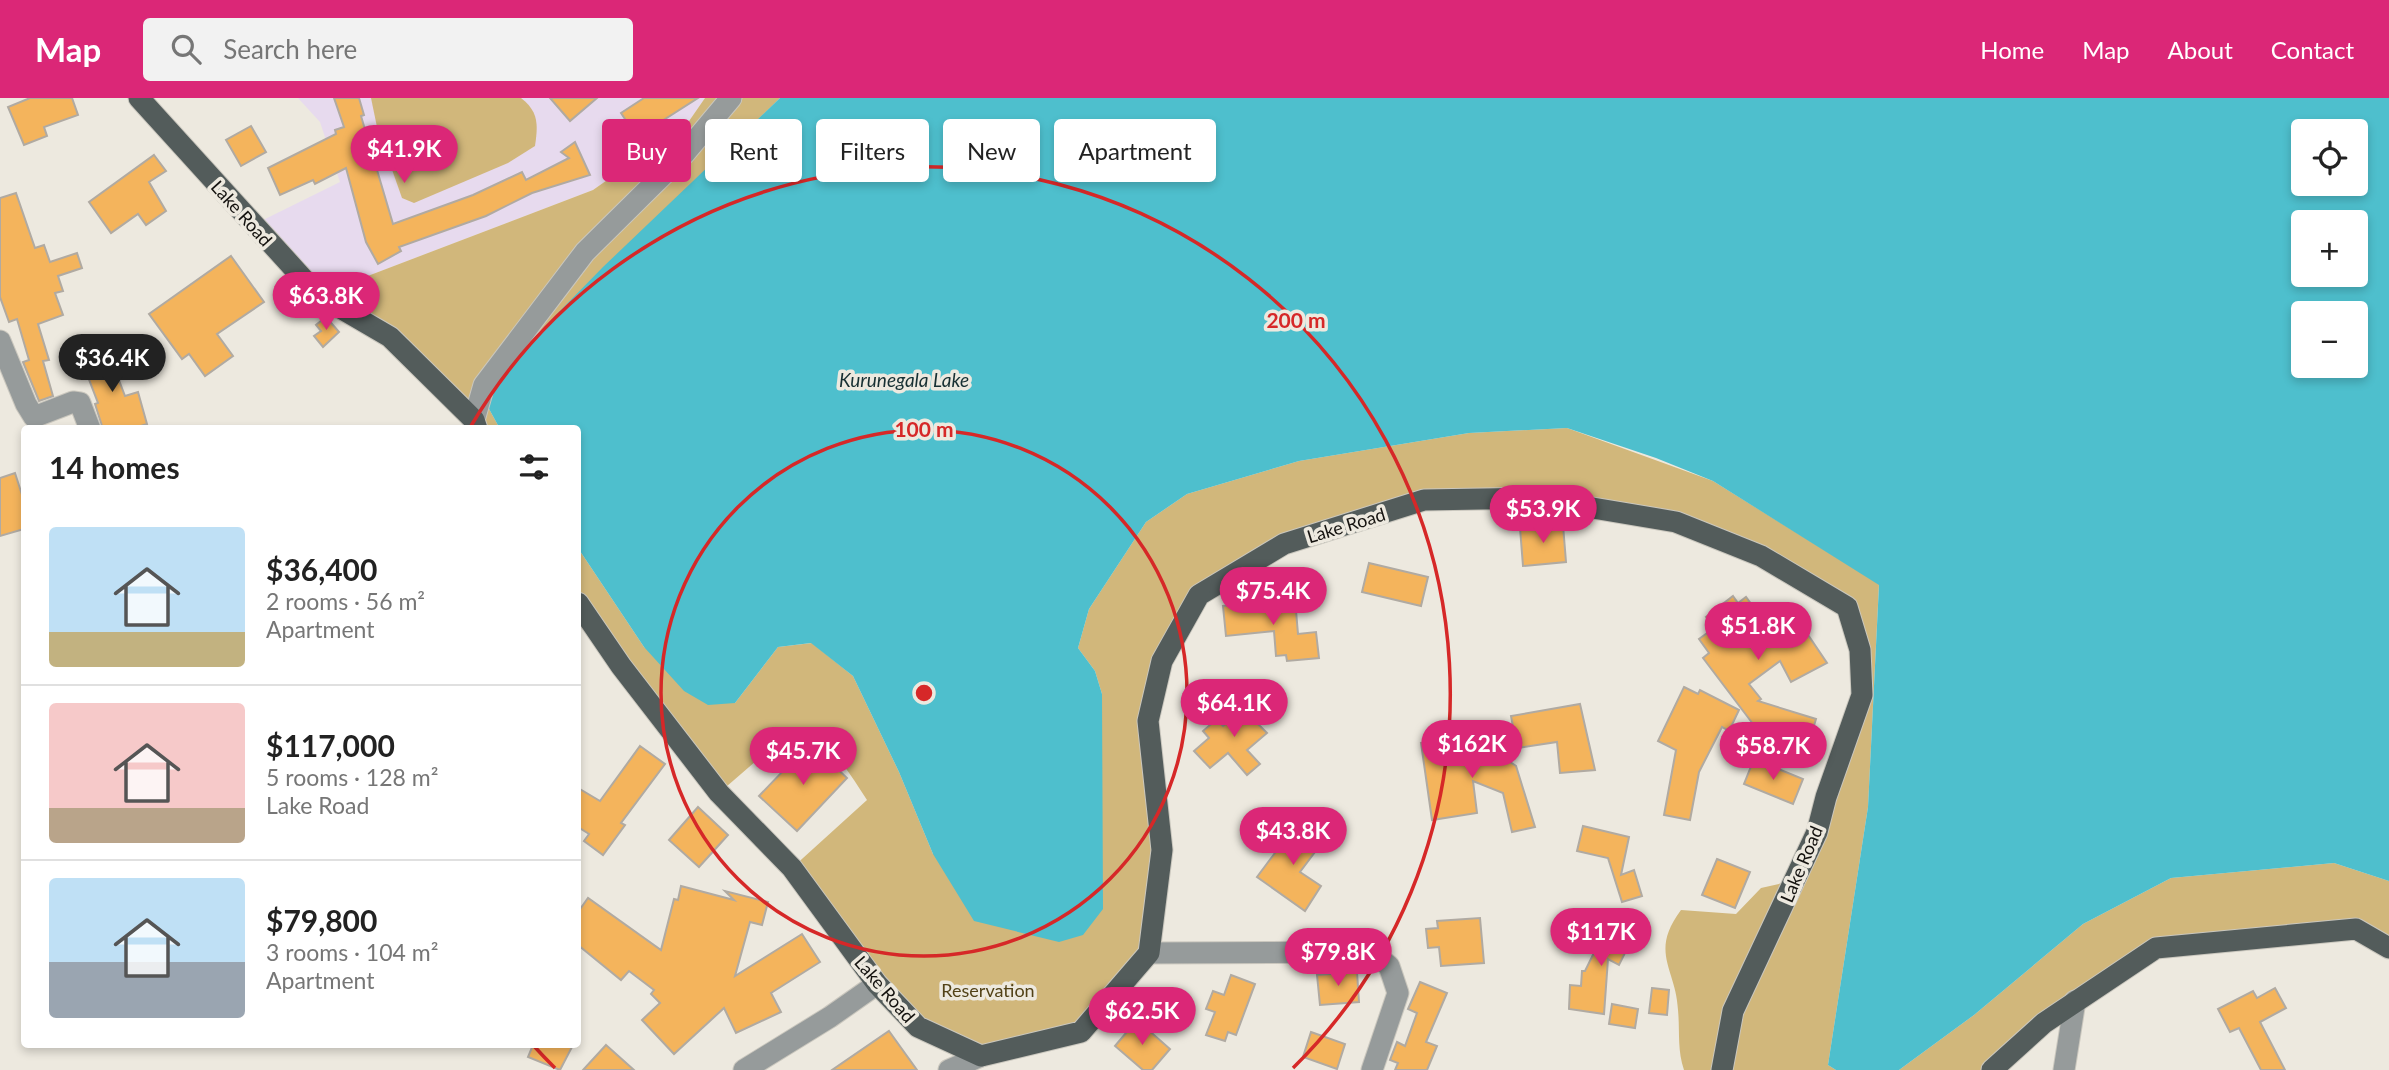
<!DOCTYPE html>
<meta charset="utf-8">
<style>
:root{--surface:#fff;--page:#f2f2f2;--text:#222;--muted:#767676;--line:#e0e0e0;--accent:#db2777}
body{margin:0;font-family:Lato,sans-serif;background:var(--page);color:var(--text);height:100vh;display:flex;flex-direction:column;font-size:26px;white-space:nowrap}
*{box-sizing:border-box;margin:0}
p{font-size:23px;color:var(--muted)}
.icon{flex:none;width:38px;height:38px;fill:none;stroke:currentColor;stroke-width:2;stroke-linecap:round;stroke-linejoin:round}
.map{position:relative;flex:1;overflow:hidden}
.details{position:absolute;left:21px;top:327px;width:560px;height:623px;display:flex;flex-direction:column;background:var(--surface);border-radius:7px;box-shadow:0 4px 10px #0003}
.details>*{flex:none}
.top-card{position:absolute;left:602px;top:21px;width:665px;height:63px;display:flex;gap:14px}
.controls{position:absolute;left:2291px;top:21px;display:grid;gap:14px}
.controls a{display:grid;place-items:center;width:77px;height:77px;border-radius:7px;background:var(--surface);box-shadow:0 4px 10px #0003;font-size:35px}
.price{position:absolute;translate:-50% -60px;padding:0 16px;border-radius:24px;background:var(--accent);color:#fff;font-size:23px;line-height:46px;filter:drop-shadow(0 2px 4px #0008)}
.price::after{content:'';position:absolute;left:50%;top:42px;width:21px;height:16px;margin-left:-10px;background:inherit;clip-path:polygon(0 0,100% 0,50% 100%)}
.price.on{background:#222;color:#fff}
ul{padding:0;list-style:none}
li{display:flex;align-items:center;gap:21px;height:175px;padding:0 28px}
li+li{border-top:2px solid var(--line)}
li span{display:grid;place-items:center;flex:none;width:196px;height:140px;border-radius:7px;color:#555}
li>.icon{margin-inline-start:auto}
span .icon{width:84px;height:84px;fill:#fffc;stroke-width:1}
li b{font-size:30px}
h2{display:flex;justify-content:space-between;align-items:center;height:84px;padding:0 28px;font-size:30px}
.tag{padding:0 24px;border-radius:7px;background:var(--surface);box-shadow:0 4px 10px #0003;font-size:24px;line-height:63px}
.tag.on{background:var(--accent);color:#fff}
header{display:flex;align-items:center;gap:42px;box-sizing:border-box;height:98px;padding:0 35px;background:var(--accent);color:#fff}
header strong{font-size:33px}
nav{display:flex;gap:38px;margin-inline-start:auto;font-size:24px}
.search{width:490px;height:63px;background:var(--page);display:flex;align-items:center;gap:18px;box-sizing:border-box;padding:0 24px;border-radius:7px;color:var(--muted);font-size:26px}
.map>svg:first-child{display:block}
</style>
<header>
<strong>Map</strong>
<div class="search"><svg class="icon" aria-label="search" viewBox="0 0 24 24"><circle cx="10" cy="10" r="6"/><path d="M15 15l6 6"/></svg>Search here</div>
<nav><a>Home</a><a>Map</a><a>About</a><a>Contact</a></nav>
</header>
<div class="map">
<svg width="2389" height="972" viewBox="0 0 2389 972">
<rect width="100%" height="100%" fill="#ede9df"/>
<polygon fill="#e7daee" points="298,0 705,0 687,26 593,92 318,197 253,127 340,84 320,24"/>
<g fill="#d1b77b">
<path d="M 371,0 L 521,0 C 539,14 538,27 535,48 L 508,65 L 414,105 L 402,100 L 377,29 Z"/>
<polygon points="705,0 780,0 484,287 488,309 500,331 477,331 428,274 318,197 593,92 687,26"/>
<path d="M 1567,330 L 1713,383 L 1879,486 L 1868,709 L 1828,967 L 1836,972 L 1684,972 C 1677,951 1680,933 1678,912 C 1676,870 1649,855 1681,812 L 1736,816 L 1761,790 L 1796,782 L 1862,597 L 1847,509 L 1676,424 L 1533,400 L 1424,402 L 1284,446 L 1199,497 L 1148,623 L 1162,752 L 1149,855 L 1081,934 L 981,958 L 918,929 L 792,770 L 867,702 C 848,673 829,639 793,631 L 719,695 L 578,505 L 578,450 L 644,549 L 735,605 L 778,549 L 812,545 L 853,578 L 899,674 L 933,756 L 1101,669 L 1102,596 L 1095,573 L 1078,550 L 1089,511 L 1146,424 L 1187,396 L 1299,363 L 1469,335 Z"/>
<polygon points="2334,765 2389,783 2389,850 2356,831 2156,850 1992,972 1899,972 1974,917 2083,826 2171,780"/>
</g>
<path fill="#4ebfcd" fill-rule="evenodd" d="M 780,0 L 2389,0 L 2389,783 L 2334,765 L 2171,780 L 2083,826 L 1974,917 L 1899,972 L 1836,972 L 1828,967 L 1868,709 L 1879,487 L 1713,383 L 1656,360 L 1567,330 L 1469,335 L 1299,363 L 1187,396 L 1146,424 L 1089,511 L 1078,550 L 1095,573 L 1102,596 L 1103,811 L 1083,837 L 1059,844 L 974,823 L 933,756 L 899,674 L 853,578 L 811,545 L 778,549 L 735,605 L 708,607 L 684,593 L 644,549 L 578,450 L 578,331 L 500,331 L 488,309 L 494,286 L 509,265 L 603,169 ZM 2303,33 L 2356,33 L 2356,86 L 2303,86 ZM 2303,124 L 2356,124 L 2356,177 L 2303,177 ZM 2303,215 L 2356,215 L 2356,268 L 2303,268 Z"/>
<g fill="#f4b45c" stroke="#b0aaa2" stroke-width="2">
<polygon points="30,0 72,0 78,17 44,29 47,38 24,47 8,9"/>
<polygon points="334,0 359,0 364,17 361,18 393,126 473,97 522,74 526,82 569,60 561,54 575,44 590,77 532,95 486,118 399,149 401,153 378,166 366,144 346,70 315,86 313,82 280,97 268,70 336,36 335,32 344,29"/>
<polygon points="550,0 597,0 570,23"/>
<polygon points="644,0 698,0 637,39 621,15"/>
<polygon points="251,28 266,54 241,68 226,42"/>
<polygon points="154,57 166,73 149,84 166,113 146,127 138,116 111,135 89,104"/>
<polygon points="16,95 35,150 44,147 50,164 77,155 82,170 58,178 63,193 55,195 63,217 38,226 49,262 43,263 53,298 39,303 23,264 29,262 17,221 9,224 0,199 0,100"/>
<polygon points="231,158 264,204 217,236 233,258 205,278 189,256 182,261 149,216"/>
<polygon points="326,219 339,234 323,249 314,238 321,233 316,227"/>
<polygon points="106,248 125,298 138,294 147,326 131,331 103,331 95,306 98,305 80,258"/>
<polygon points="15,375 24,403 24,431 0,438 0,380"/>
<polygon points="1563,427 1566,464 1523,468 1520,430"/>
<polygon points="1369,465 1428,479 1421,508 1362,494"/>
<polygon points="1733,498 1738,505 1746,499 1760,518 1766,513 1792,548 1802,528 1827,565 1791,584 1780,563 1749,586 1761,601 1758,603 1816,621 1809,644 1753,626 1703,560 1709,555 1699,541 1714,530 1706,519"/>
<polygon points="1295,501 1298,536 1316,534 1319,560 1287,563 1286,557 1276,558 1274,533 1226,538 1223,508"/>
<polygon points="1684,589 1698,596 1700,592 1739,612 1729,633 1722,629 1699,674 1690,722 1664,717 1676,652 1658,643"/>
<polygon points="1251,604 1266,621 1259,627 1267,635 1247,652 1260,666 1247,677 1228,655 1210,670 1194,653 1209,640 1203,633 1217,621 1223,628"/>
<polygon points="1580,606 1595,672 1560,675 1557,644 1517,650 1511,618"/>
<polygon points="1473,639 1516,668 1535,729 1512,734 1503,695 1473,683 1477,715 1432,722 1421,645"/>
<polygon points="810,645 847,680 797,733 759,698"/>
<polygon points="640,648 665,666 621,725 625,727 603,757 584,743 589,736 578,729 578,690 600,703"/>
<polygon points="1754,661 1803,681 1793,706 1744,686"/>
<polygon points="698,709 728,737 699,769 669,742"/>
<polygon points="1298,724 1324,742 1300,774 1321,788 1305,813 1257,779"/>
<polygon points="1583,728 1629,739 1621,777 1634,772 1642,798 1622,804 1608,760 1577,753"/>
<polygon points="1717,761 1750,774 1735,810 1702,797"/>
<polygon points="681,788 734,802 725,793 768,804 762,827 750,824 735,878 802,836 820,864 771,895 781,914 736,935 724,910 674,956 642,922 660,905 651,896 654,892 629,873 621,882 578,847 578,814 588,800 661,852 674,801 678,802"/>
<polygon points="1612,818 1637,831 1619,867 1608,861 1604,916 1569,911 1570,887 1581,888 1582,873 1585,873"/>
<polygon points="1480,820 1484,865 1441,868 1439,849 1428,850 1426,831 1438,830 1437,823"/>
<polygon points="1357,874 1359,904 1320,907 1317,877"/>
<polygon points="1231,877 1255,886 1236,937 1228,934 1225,943 1206,937 1215,914 1206,911 1213,893 1224,897"/>
<polygon points="1420,884 1447,895 1426,944 1437,948 1427,972 1395,972 1398,965 1390,962 1397,944 1405,948 1417,915 1408,911"/>
<polygon points="1652,890 1669,892 1667,917 1649,915"/>
<polygon points="2275,890 2286,910 2260,924 2285,972 2261,972 2239,930 2230,934 2218,911 2253,893 2257,900"/>
<polygon points="1612,906 1638,911 1635,930 1609,926"/>
<polygon points="1137,922 1170,951 1152,972 1143,972 1115,948"/>
<polygon points="889,933 917,972 832,972"/>
<polygon points="1311,934 1345,946 1337,971 1303,959"/>
<polygon points="533,947 573,947 560,972 528,959"/>
<polygon points="606,947 634,972 583,972"/>
</g>
<g fill="none" stroke-linecap="round" stroke-linejoin="round">
<g stroke="#cac7be" stroke-width="23">
<g id="minor">
<polyline points="0,243 26,306 34,319 73,304 80,305 90,331"/>
<polyline points="474,322 484,287 585,154 684,56 731,0"/>
<polyline points="1149,855 1371,854 1389,868 1398,895 1372,972"/>
<polyline points="744,972 830,919 877,886"/>
<polyline points="949,972 981,958"/>
<polyline points="2064,972 2075,903"/>
</g>
</g>
<g stroke="#cac7be" stroke-width="23">
<g id="major">
<polyline points="139,0 318,197 390,239 474,322 477,331"/>
<polyline points="578,505 621,568 719,695 792,770 877,886 918,929 981,958 1081,934 1149,855 1162,752 1148,623 1162,563 1199,497 1284,446 1424,402 1533,400 1676,424 1761,458 1847,509 1860,552 1862,597 1826,699 1817,734 1733,913 1722,972"/>
<polyline points="1992,972 2044,925 2156,850 2356,831 2389,850"/>
</g>
</g>
<use href="#minor" stroke="#969b9b" stroke-width="21"/>
<use href="#major" stroke="#535c5b" stroke-width="21"/>
</g>
<g fill="none" stroke="#d62828" stroke-width="3.5">
<circle cx="924" cy="595" r="263"/>
<path d="M555 970A526 526 0 0 1 533 947M471 328A526 526 0 1 1 1293 970"/>
</g>
<g text-anchor="middle" dominant-baseline="central" stroke-width="7" stroke-linejoin="round" paint-order="stroke">
<g font-size="18" fill="#14120f" stroke="#ede9df">
<text transform="translate(242 115) rotate(48)">Lake Road</text>
<text transform="translate(1346 427) rotate(-17)">Lake Road</text>
<text transform="translate(1801 766) rotate(-67)">Lake Road</text>
<text transform="translate(885 891) rotate(49)">Lake Road</text>
</g>
<g font-size="18" fill="#524217" stroke="#ede9df">
<text x="988" y="892">Reservation</text>
</g>
<g font-size="19" font-style="italic" fill="#173033" stroke="#ede9df">
<text x="904" y="281">Kurunegala Lake</text>
</g>
</g>
<circle cx="924" cy="595" r="10" fill="#d62828" stroke="#ede9df" stroke-width="3.5"/>
<g font-size="21" text-anchor="middle" font-weight="bold" fill="#d62828" stroke="#ede9df" stroke-width="7" stroke-linejoin="round" paint-order="stroke">
<text x="1296" y="230">200 m</text>
<text x="924" y="339">100 m</text>
</g>
</svg>
<div class="controls">
<a><svg class="icon" aria-label="locate" viewBox="0 0 24 24"><circle cx="12" cy="12" r="6"/><path d="M12 2v4M12 18v4M2 12h4M18 12h4"/></svg></a>
<a>+</a>
<a>−</a>
</div>
<b class="price" style="left:404px;top:87px">$41.9K</b>
<b class="price" style="left:326px;top:234px">$63.8K</b>
<b class="price on" style="left:112px;top:296px">$36.4K</b>
<b class="price" style="left:1543px;top:447px">$53.9K</b>
<b class="price" style="left:1273px;top:529px">$75.4K</b>
<b class="price" style="left:1758px;top:564px">$51.8K</b>
<b class="price" style="left:1234px;top:641px">$64.1K</b>
<b class="price" style="left:1472px;top:682px">$162K</b>
<b class="price" style="left:1773px;top:684px">$58.7K</b>
<b class="price" style="left:803px;top:689px">$45.7K</b>
<b class="price" style="left:1293px;top:769px">$43.8K</b>
<b class="price" style="left:1601px;top:870px">$117K</b>
<b class="price" style="left:1338px;top:890px">$79.8K</b>
<b class="price" style="left:1142px;top:949px">$62.5K</b>
<div class="top-card">
<a class="tag on">Buy</a>
<a class="tag">Rent</a>
<a class="tag">Filters</a>
<a class="tag">New</a>
<a class="tag">Apartment</a>
</div>
<section class="details">
<h2>14 homes<svg class="icon" aria-label="filters" viewBox="0 0 24 24"><path d="M4 7h16M4 17h16"/><circle cx="9" cy="7" r="2"/><circle cx="15" cy="17" r="2"/></svg></h2>
<ul>
<li><span style="background:linear-gradient(#bfe0f5 75%,#c2b280 0)"><svg class="icon" aria-label="home" viewBox="0 0 24 24"><path d="M3 11l9-7 9 7M6 9v11h12V9"/></svg></span><div><b>$36,400</b><p>2 rooms · 56 m²</p><p>Apartment</p></div></li>
<li><span style="background:linear-gradient(#f6c9c9 75%,#b9a48a 0)"><svg class="icon" aria-label="home" viewBox="0 0 24 24"><path d="M3 11l9-7 9 7M6 9v11h12V9"/></svg></span><div><b>$117,000</b><p>5 rooms · 128 m²</p><p>Lake Road</p></div></li>
<li><span style="background:linear-gradient(#bfe0f5 60%,#9aa5b1 0)"><svg class="icon" aria-label="home" viewBox="0 0 24 24"><path d="M3 11l9-7 9 7M6 9v11h12V9"/></svg></span><div><b>$79,800</b><p>3 rooms · 104 m²</p><p>Apartment</p></div></li>
</ul>
</section>
</div>
